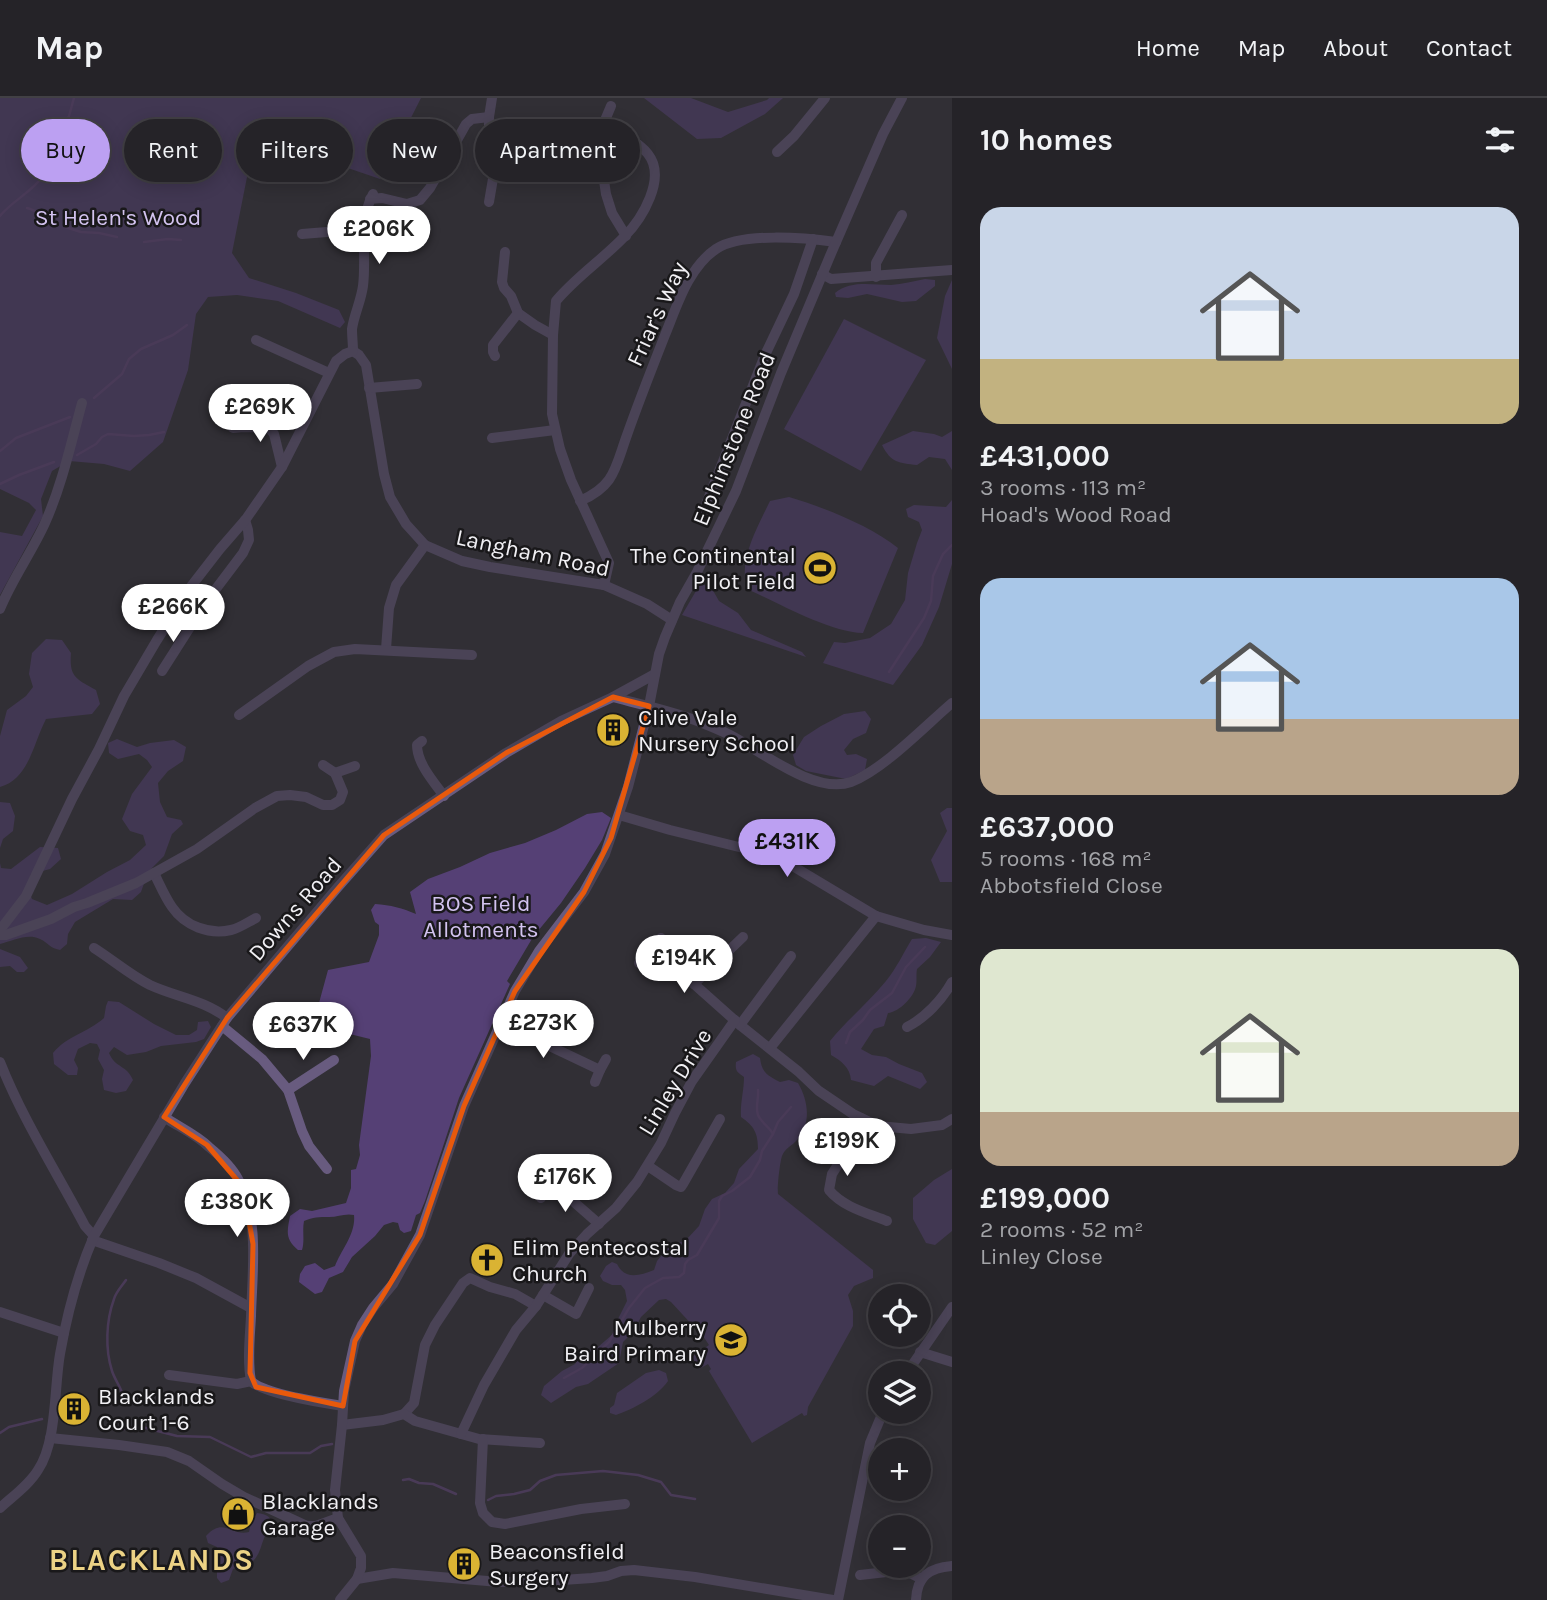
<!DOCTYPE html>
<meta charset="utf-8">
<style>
:root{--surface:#252328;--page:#2d2b30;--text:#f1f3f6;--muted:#a3a4a8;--line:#424045;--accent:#bca0f2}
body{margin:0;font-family:Karla,sans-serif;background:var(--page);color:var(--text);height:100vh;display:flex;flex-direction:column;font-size:26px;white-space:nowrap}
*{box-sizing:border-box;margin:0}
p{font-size:23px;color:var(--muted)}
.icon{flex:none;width:38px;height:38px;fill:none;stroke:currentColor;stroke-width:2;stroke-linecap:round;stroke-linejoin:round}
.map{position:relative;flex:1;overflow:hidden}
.panel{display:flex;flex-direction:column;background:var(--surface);width:595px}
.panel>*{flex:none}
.banner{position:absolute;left:21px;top:21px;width:665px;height:63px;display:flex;gap:14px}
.fabs{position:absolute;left:868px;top:1186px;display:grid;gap:14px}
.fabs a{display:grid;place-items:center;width:63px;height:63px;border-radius:50%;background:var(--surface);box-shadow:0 4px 18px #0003,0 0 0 2px var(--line);font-size:35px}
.price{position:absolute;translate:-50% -60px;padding:0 16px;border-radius:24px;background:#fff;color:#222;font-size:23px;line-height:46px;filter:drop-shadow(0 2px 4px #0008)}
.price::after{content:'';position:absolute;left:50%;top:42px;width:21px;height:16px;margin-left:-10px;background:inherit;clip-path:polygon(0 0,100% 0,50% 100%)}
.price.current{background:var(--accent);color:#111}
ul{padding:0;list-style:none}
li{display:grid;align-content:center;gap:14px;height:371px;padding:0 28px}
li span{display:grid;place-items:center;height:217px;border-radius:21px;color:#555}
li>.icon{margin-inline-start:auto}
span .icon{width:126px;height:126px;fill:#fffc;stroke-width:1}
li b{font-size:30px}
h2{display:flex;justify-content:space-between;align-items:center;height:84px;padding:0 28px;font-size:30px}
.pill{padding:0 24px;border-radius:32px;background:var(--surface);box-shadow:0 4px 18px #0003,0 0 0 2px var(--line);font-size:24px;line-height:63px}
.pill.current{background:var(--accent);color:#111}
header{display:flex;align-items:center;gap:42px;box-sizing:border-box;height:98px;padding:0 35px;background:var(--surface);border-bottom:2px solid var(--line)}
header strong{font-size:33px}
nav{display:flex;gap:38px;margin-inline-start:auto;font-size:24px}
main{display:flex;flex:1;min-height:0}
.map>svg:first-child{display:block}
</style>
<header>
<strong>Map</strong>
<nav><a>Home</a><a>Map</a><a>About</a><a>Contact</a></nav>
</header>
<main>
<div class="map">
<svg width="952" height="1502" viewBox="0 0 952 1502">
<rect width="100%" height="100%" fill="#312f35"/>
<g fill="#554075">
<polygon points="0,0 421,0 380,81 339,67 275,67 248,74 232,155 249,180 296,195 339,212 345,224 340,230 278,203 237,197 208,199 196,216 188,272 163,344 130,373 104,366 69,363 52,373 41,401 43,418 0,497 0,434 22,438 36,412 29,405 0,391"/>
<polygon points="644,0 691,0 728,14 767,2 769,0 783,0 765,16 721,40 697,41"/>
<path d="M 925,181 L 935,182 L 935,188 L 916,203 L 902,204 L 867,196 L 848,200 L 836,199 L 835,195 C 850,182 872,187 891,187 C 902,186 914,183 925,181 Z"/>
<polygon points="952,182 952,271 937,240 945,198"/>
<polygon points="844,221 926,262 861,373 784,331"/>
<path d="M 913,333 L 934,336 L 942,339 L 952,333 L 952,372 L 945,361 L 929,359 L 917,367 C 899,365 891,365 882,347 Z"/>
<path d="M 789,399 C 823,409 871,428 898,450 L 863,535 C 829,534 781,506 749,492 C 735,467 759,426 770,403 Z"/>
<polygon points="952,402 952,466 939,509 922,547 893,587 823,565 834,544 845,545 870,540 891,526 905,502 908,475 917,445 922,432 919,424 908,419 906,411 914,407 946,409"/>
<polygon points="700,486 711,489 719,503 738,515 751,532 802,554 806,559 682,517"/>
<path d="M 46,541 L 62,542 L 71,555 C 69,579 76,581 96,592 L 100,606 L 92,616 L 46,621 C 33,646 29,681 0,689 L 0,638 L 7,612 L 26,598 L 33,589 L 29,576 L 32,555 Z"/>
<polygon points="865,613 871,621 866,635 853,641 844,652 847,657 856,656 867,661 865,672 846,681 806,673 796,667 793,657 804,639 821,628 844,616"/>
<path d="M 117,641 L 137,649 L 150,645 L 174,642 L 186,649 L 183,663 L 168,673 L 158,685 L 160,704 L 167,719 L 181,722 L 183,726 L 172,736 L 164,758 L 148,774 L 141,794 L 132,802 L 113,801 L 75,824 L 68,836 L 67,846 L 60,852 C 49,850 49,845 40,841 C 27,835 13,843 0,846 L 0,765 L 1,770 L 11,771 L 40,749 L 58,750 L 61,761 L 50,771 L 31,776 L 27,788 L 32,801 L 47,807 L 72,796 L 107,774 L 130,762 L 146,747 L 143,737 L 130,733 L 122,721 L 132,696 L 152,669 L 147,662 L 139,656 L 118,661 L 109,655 L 108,645 Z"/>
<polygon points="0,704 10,705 15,718 13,733 3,741 0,750"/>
<polygon points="947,710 952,710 952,784 940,784 931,762 947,733 940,715"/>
<path d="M 602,714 L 611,720 L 602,742 L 585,770 L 561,805 L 533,839 L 507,883 L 510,886 L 459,1000 L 425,1103 L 420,1115 L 416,1117 L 411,1133 L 404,1135 L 400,1132 L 398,1125 L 393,1124 L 384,1127 L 375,1138 L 352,1159 L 343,1174 L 329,1180 L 322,1194 L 315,1196 L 299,1184 L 300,1176 L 305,1168 L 315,1165 L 324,1172 L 335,1168 C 341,1152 356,1136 354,1117 C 345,1115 338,1119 329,1119 C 319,1119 313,1119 304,1123 C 302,1133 305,1142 302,1152 L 298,1152 C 285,1141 287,1134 290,1118 L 300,1111 L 312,1113 L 346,1105 L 351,1090 L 351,1072 L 356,1071 L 360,1057 L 359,1047 L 371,958 L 370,941 L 313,927 L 328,872 L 369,864 L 379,837 L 379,827 L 375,824 L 371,812 L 375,806 C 391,807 402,810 416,816 L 410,794 L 428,781 L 460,769 L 490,755 L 525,745 L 556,732 L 587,716 Z"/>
<path d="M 926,840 L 941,844 L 930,859 L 917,871 C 916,876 917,883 916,888 C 914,899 899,914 888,915 L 884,928 L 874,931 L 861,951 L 872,957 L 886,959 L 899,966 L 922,975 L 927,984 L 920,991 L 888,978 L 874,988 L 851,982 C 850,969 841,963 831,957 L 830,943 C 847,922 869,904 886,883 C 896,871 904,854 912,841 Z"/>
<polygon points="0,851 20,859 28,870 24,874 17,874 10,868 0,869"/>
<path d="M 108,903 L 119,904 L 154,926 L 176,937 L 189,937 L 197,932 L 198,924 L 208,923 L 211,929 L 204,941 L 196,944 L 161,948 L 146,954 L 127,957 L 114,949 L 109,955 C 115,970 127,967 133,982 L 126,993 L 116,995 L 104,992 L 102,981 L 104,972 L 98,961 L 100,952 L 97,946 L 90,945 L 78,951 L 74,962 L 78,970 L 77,977 L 68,977 L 54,966 L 53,955 C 68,937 87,935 104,920 L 106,908 Z"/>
<path d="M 753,956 L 760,960 C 762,975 767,977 780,984 L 789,982 L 798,985 C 808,1002 812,1025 797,1042 C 792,1048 785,1050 782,1058 C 780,1064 777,1089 778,1096 L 873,1172 L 873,1180 L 854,1188 L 848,1197 L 853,1213 L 853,1228 L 808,1309 L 807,1317 L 804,1318 L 802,1315 L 752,1345 L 709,1273 L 711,1271 L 708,1266 L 699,1271 L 692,1259 L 709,1247 L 699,1232 L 695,1230 L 671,1204 L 666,1201 L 659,1202 L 641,1219 L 633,1234 L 623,1244 L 619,1265 L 588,1286 L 576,1289 L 551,1305 L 541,1297 L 544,1288 L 562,1273 L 575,1266 L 583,1254 L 598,1249 L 613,1236 L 616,1225 L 627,1203 L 625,1192 L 621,1187 L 612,1187 L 603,1183 L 600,1178 L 606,1168 L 612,1164 L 617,1166 C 625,1182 639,1178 654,1172 L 657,1163 L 669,1149 L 686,1142 L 699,1128 L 705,1111 L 712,1101 L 725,1095 L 734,1085 L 739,1071 L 758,1051 C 758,1035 754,1028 741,1019 C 740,1005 744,993 744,979 C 737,974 735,973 736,964 Z"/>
<polygon points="952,1071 952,1133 935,1147 926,1145 913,1121 913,1100 934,1082"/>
<path d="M 659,1272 L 666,1275 L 668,1283 C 657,1299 633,1311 616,1317 L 610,1315 L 610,1310 L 614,1307 L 617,1295 L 646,1275 Z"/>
<path d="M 257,1415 C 267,1416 271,1419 274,1428 C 261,1435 264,1451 254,1462 C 249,1467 240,1469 233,1471 L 229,1482 L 221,1485 L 217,1480 L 217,1449 L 208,1445 L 206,1438 C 224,1418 232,1439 249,1434 L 251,1425 Z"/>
</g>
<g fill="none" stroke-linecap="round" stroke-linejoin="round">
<g stroke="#664881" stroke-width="2.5">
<path d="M 27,110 C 38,113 46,121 57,125"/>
<path d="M 0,118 C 12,103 32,94 43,78 C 46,73 48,68 51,63 C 55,56 62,53 65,45 C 56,30 63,31 69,18 C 71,12 72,6 74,0"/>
<polyline points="65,129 81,134 99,135 117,139"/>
<polyline points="144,144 168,141 181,142"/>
<polyline points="94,300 122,276 129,261 141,251 173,237 187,227"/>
<polyline points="0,353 16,340 70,319"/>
<polyline points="77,357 96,346 102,339 108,336 134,338 149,337 164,334"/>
<polyline points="0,386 19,377 54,364"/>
<polyline points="889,574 924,520 931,503 933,478 943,456 952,447"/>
<polyline points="846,945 850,934 863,922 870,912 892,895 906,869 925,849"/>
<path d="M 758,992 C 759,1000 755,1009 758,1017 C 761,1024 769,1029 773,1036"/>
<polyline points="564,1280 582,1270 609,1244 629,1210 645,1190 663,1180 679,1179 684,1175 685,1166 688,1162 697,1157 719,1120 719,1103 722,1098 732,1093 750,1079 760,1062 762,1053 773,1036 778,1024 791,1009"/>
<path d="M 123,1304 C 124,1292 116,1285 112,1273 C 105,1251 106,1223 114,1201 C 116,1194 122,1188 126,1182"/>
<polyline points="118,1333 127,1330 142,1329 177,1338 210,1339 251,1359 266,1355 310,1355 321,1348 332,1346"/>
<polyline points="0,1335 9,1329 42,1321"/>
<polyline points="403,1382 409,1381 419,1385 433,1386 456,1396"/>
<polyline points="488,1402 496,1398 514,1396 530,1392 540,1383 556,1377 603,1373 638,1377 661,1384 671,1397 695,1401"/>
</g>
<g stroke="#685b7f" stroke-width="10">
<polyline points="777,54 794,38 825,0"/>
<polyline points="602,69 606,96 612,115 626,138"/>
<polyline points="370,101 382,100 407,106 420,102 430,90 466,26 472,21 489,19"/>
<polyline points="489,104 495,69 489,39 489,19 492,0"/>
<polyline points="302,136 364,131"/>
<polyline points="505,154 502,184 504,190 511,198 518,215 535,227 553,237"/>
<polyline points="822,176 831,181 952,172"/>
<polyline points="876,179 876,165 902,117"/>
<polyline points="256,242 329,275"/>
<polyline points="353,253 359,257 366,267 384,376 390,399 406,426 425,447 462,463 490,469 604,487 647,506 672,522"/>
<path d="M 353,253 C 353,246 352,238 352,231 C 354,217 361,203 363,188 C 367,157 358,124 373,96"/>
<polyline points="495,258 493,254 493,247 518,215"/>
<polyline points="369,290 417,286"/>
<polyline points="233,330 244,329 269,330 274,336 282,369"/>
<polyline points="492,340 555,332"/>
<path d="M 580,403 C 615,388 615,370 627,337 C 639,303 652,270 665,237 C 677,208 688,170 716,151 C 742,134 806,140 836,144"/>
<polyline points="701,419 765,257 794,196 813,141"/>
<path d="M 604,487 L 609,465 L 571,382 L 560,351 L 552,316 L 553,237 L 556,203 C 576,179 603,161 624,139 C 642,121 667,80 648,56 C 638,43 618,35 603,27 L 611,8"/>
<path d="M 0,511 C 12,481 32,454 45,425 C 62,387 71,345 82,305"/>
<polyline points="386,551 389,510 396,487 425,447"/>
<polyline points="162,573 206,504 243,455 249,442 248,432 245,422"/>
<path d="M 613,599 C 642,607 672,613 700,624 C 710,628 720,632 730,637 C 761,653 815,697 851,684 C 883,672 925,628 952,605"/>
<polyline points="239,617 308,568 334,554 355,551 472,557"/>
<path d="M 422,643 L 417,647 C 417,665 433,683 444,698"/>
<polyline points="335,675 355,668"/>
<polyline points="619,717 670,732 743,750 786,764 876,818 924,832 952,837"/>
<path d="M 154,775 C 160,787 165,799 172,809 C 185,828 209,837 231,832 C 240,830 248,824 256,820"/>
<polyline points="0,832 26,798 72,701 99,651 124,598 157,542 189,491 220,451 246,421 282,369 336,263 345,256 353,253"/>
<polyline points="0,837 6,837 51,821 74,809 87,805 136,785 197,751 255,710 277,698 290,697 306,699 323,707 332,707 340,702 343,694 335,675 323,667"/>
<path d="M 94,850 C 113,862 130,877 150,887 C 176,899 204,902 227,920"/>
<polyline points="649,853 694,886 740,927 799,974 819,993 853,1016 878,1028 911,1031 942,1027 952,1021"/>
<polyline points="639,865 661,840"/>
<polyline points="694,886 743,839"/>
<polyline points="501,925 600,972"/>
<polyline points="740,927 791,858"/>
<polyline points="222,928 262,961 288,992 302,1033 309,1048 327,1071"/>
<path d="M 907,929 C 925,920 942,902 952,884"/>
<polyline points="770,950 876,818"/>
<path d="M 0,964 C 23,1022 56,1073 85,1128 L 94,1138"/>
<polyline points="595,984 600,972 606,961"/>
<polyline points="288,992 334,962"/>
<path d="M 164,1019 C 179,1029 197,1037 209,1049 C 220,1058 232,1069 238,1081 C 260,1119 252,1176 251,1218 C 250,1239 247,1262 251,1283"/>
<path d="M 861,1020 L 841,1062 L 832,1076 L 829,1092 C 843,1109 867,1115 887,1123"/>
<polyline points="648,1068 676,1087 681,1089 683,1086 720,1021"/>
<polyline points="550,1083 599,1126"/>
<polyline points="541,1100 554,1075"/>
<polyline points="92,1142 159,1165 196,1180 251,1210"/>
<polyline points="543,1197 576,1216 589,1190"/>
<polyline points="0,1214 64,1235"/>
<polyline points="920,1254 952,1264"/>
<polyline points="906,1276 952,1209"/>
<path d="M 169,1277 L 237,1286 L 251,1283 C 263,1296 323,1305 343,1308"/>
<polyline points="404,1316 414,1305 425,1247 435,1227 463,1185 470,1180 490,1189 515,1196 536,1208"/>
<polyline points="342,1327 383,1322 404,1316 415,1323 479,1341 540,1345"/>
<polyline points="461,1336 484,1287 516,1232 536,1208 569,1156 587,1136 616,1110 637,1084 661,1045 675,1015 692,983 735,922"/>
<polyline points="50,1340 119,1347 167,1354 189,1363 222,1386 244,1399 307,1428 316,1428 338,1420"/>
<polyline points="483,1341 480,1405 483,1415 492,1424 505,1426 581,1411 625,1406"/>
<path d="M 0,1410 C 13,1398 29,1387 38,1372 C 57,1344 54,1290 60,1256 C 67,1216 78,1175 94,1138 L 185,985 L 227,920 L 338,789 L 384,737 L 506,655 L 561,623 L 613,599 L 655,576"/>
<polyline points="860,1477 904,1472 922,1481"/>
<polyline points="357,1481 393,1475 499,1484 533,1484 592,1480 607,1478 621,1473 634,1472 695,1479 833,1502"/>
<polyline points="340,1502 357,1481 361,1470 361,1458 338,1420 335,1392 342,1327 344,1293 355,1243 362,1227 373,1210 393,1186 420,1137 464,1008 515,893 539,853 584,794 605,756 628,689 649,608 659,556 665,539 680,504 697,474 736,393 781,275 830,158 883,36 902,0"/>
<polyline points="838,1502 870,1345 883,1314"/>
<path d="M 916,1502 C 917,1478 929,1470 952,1468"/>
</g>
</g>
<path d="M0 0H952V1502H0ZM 613,599 L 649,608 L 611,740 L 584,794 L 515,893 L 464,1008 L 420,1137 L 355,1243 L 343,1308 L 256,1289 L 250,1275 L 253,1146 L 243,1089 L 207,1047 L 164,1019 L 227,920 L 384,737 L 506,655 Z" fill="#312f35" fill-opacity=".55" fill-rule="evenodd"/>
<path fill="none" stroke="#e8590c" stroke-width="5" stroke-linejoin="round" d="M 613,599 L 649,608 L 611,740 L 584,794 L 515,893 L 464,1008 L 420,1137 L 355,1243 L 343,1308 L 256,1289 L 250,1275 L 253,1146 L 243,1089 L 207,1047 L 164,1019 L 227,920 L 384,737 L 506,655 Z"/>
<defs>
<g id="stadium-disc" transform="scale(1.75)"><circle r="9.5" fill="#dab333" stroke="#19181a"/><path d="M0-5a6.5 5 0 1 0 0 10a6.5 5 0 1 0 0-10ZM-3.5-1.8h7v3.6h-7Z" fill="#111"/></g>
<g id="building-disc" transform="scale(1.75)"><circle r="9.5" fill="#dab333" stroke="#19181a"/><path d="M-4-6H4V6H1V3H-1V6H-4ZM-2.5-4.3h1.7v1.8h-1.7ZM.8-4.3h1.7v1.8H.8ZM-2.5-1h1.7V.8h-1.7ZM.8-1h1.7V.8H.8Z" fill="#111"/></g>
<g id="church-disc" transform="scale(1.75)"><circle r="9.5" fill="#dab333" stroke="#19181a"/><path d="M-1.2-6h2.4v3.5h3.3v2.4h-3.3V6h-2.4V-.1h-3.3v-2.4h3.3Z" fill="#111"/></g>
<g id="school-disc" transform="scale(1.75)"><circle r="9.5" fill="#dab333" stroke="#19181a"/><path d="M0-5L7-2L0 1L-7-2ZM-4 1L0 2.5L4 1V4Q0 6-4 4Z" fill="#111"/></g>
<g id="shop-disc" transform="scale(1.75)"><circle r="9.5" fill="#dab333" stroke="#19181a"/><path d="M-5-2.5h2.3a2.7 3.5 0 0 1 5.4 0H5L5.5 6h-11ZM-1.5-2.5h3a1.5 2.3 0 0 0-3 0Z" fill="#111"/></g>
</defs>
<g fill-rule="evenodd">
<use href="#stadium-disc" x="820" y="470"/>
<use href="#building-disc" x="613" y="632"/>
<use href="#church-disc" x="487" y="1162"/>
<use href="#school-disc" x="731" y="1242"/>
<use href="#building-disc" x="74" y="1311"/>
<use href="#shop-disc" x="238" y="1416"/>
<use href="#building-disc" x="464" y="1466"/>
</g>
<g text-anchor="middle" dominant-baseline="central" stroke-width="5" stroke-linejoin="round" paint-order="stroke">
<g font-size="23" fill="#d3c3f0" stroke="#19181a">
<text x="118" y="119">St Helen's Wood</text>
<text x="481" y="805">BOS Field<tspan x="481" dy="26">Allotments</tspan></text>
</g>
<g font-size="23" fill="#f1f0f4" stroke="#19181a">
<text transform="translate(657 216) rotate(-65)">Friar's Way</text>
<text transform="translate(734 341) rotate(-68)">Elphinstone Road</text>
<text transform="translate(533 455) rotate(12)">Langham Road</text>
<text transform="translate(295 811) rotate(-49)">Downs Road</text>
<text transform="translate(675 984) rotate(-59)">Linley Drive</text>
</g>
<g font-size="23" fill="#f1f0f4" stroke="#19181a" text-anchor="start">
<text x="796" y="457" text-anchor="end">The Continental<tspan x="796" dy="26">Pilot Field</tspan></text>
<text x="638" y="619">Clive Vale<tspan x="638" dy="26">Nursery School</tspan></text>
<text x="512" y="1149">Elim Pentecostal<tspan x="512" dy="26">Church</tspan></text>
<text x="706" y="1229" text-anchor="end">Mulberry<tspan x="706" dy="26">Baird Primary</tspan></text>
<text x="98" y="1298">Blacklands<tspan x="98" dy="26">Court 1-6</tspan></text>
<text x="262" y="1403">Blacklands<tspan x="262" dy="26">Garage</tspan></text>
<text x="489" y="1453">Beaconsfield<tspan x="489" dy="26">Surgery</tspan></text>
</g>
<g font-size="30" font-weight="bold" letter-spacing="2" fill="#ecd285" stroke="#19181a">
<text x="152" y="1462">BLACKLANDS</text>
</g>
</g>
</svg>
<div class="fabs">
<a><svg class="icon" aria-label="locate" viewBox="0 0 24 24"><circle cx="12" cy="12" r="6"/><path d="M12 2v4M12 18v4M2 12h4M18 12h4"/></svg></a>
<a><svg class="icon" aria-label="layers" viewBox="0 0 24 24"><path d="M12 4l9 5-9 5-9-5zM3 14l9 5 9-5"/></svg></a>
<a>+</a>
<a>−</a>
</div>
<b class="price" style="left:379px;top:168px">£206K</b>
<b class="price" style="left:260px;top:346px">£269K</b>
<b class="price" style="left:173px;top:546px">£266K</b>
<b class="price current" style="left:787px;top:781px">£431K</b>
<b class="price" style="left:684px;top:897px">£194K</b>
<b class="price" style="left:543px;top:962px">£273K</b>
<b class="price" style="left:303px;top:964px">£637K</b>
<b class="price" style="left:847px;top:1080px">£199K</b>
<b class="price" style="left:565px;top:1116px">£176K</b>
<b class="price" style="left:237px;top:1141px">£380K</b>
<div class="banner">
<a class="pill current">Buy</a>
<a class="pill">Rent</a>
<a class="pill">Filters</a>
<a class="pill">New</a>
<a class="pill">Apartment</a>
</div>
</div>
<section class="panel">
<h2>10 homes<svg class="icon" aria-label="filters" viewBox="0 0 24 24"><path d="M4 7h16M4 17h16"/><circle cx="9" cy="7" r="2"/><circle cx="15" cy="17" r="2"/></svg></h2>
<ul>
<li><span style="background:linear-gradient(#c9d6e8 70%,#c2b280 0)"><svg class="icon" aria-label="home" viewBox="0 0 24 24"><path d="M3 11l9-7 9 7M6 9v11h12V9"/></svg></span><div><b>£431,000</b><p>3 rooms · 113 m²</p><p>Hoad's Wood Road</p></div></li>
<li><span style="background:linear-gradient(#a9c7e8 65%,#b9a48a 0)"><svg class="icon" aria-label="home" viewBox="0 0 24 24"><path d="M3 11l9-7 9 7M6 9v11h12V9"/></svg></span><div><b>£637,000</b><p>5 rooms · 168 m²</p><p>Abbotsfield Close</p></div></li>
<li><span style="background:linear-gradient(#dfe7d0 75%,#b9a48a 0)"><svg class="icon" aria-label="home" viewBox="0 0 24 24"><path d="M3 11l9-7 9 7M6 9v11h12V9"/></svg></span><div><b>£199,000</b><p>2 rooms · 52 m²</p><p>Linley Close</p></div></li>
</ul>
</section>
</main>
